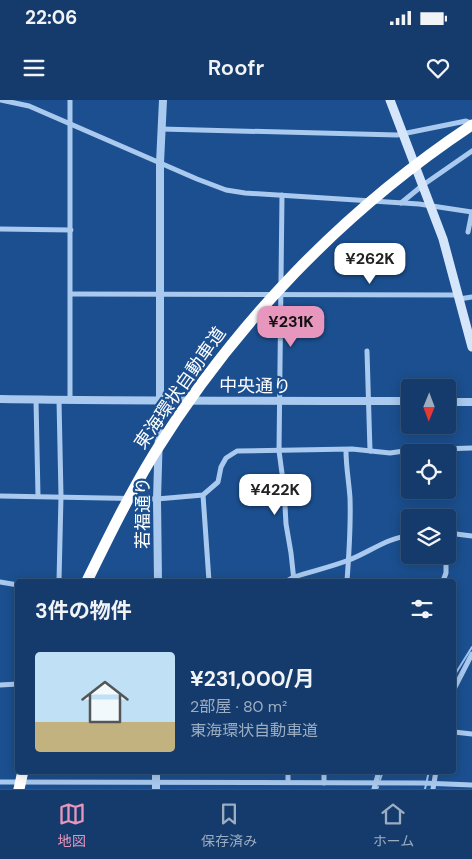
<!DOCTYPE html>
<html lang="ja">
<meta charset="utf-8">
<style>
:root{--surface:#143b6b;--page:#1d4271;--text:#f1f3f6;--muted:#9dadc1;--line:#33557e;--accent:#e797bd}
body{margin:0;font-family:"DM Sans","Noto Sans JP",sans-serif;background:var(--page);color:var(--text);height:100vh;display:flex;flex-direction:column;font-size:19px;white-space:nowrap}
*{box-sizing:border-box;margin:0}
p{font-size:16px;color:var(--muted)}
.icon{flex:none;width:28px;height:28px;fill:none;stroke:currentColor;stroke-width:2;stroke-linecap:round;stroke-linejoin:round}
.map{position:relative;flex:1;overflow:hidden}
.panel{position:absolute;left:15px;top:479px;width:441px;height:195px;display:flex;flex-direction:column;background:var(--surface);border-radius:5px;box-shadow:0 2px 12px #0003,0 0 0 1px var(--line)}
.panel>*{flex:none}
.needle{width:32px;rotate:181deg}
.buttons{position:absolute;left:401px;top:279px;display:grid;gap:10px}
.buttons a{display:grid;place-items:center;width:55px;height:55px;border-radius:5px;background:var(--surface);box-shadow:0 2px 12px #0003,0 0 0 1px var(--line);font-size:25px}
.price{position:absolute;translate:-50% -42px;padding:0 11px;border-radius:10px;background:#fff;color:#222;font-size:16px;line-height:32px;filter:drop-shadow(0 1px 2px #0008)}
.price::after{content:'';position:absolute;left:50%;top:30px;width:15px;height:11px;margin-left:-8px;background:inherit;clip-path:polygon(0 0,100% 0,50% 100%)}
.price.current{background:var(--accent);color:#111}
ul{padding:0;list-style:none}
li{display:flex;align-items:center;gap:15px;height:125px;padding:0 20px}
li+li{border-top:1px solid var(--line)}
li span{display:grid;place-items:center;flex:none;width:140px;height:100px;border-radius:5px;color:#555}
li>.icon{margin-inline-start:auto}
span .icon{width:60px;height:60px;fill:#fffc;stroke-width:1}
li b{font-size:21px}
h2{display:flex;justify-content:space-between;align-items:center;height:60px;padding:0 20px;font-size:21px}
.status{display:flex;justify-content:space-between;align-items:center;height:35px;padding:0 25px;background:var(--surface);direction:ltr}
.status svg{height:14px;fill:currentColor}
header{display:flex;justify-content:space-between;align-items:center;height:65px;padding:0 20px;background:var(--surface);font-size:22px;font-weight:600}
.dock{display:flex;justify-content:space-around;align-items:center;height:70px;border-top:1px solid var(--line);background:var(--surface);font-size:14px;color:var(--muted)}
.dock a{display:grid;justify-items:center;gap:2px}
.dock .current{color:var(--accent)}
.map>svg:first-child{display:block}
</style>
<div class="status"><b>22:06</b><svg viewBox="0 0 49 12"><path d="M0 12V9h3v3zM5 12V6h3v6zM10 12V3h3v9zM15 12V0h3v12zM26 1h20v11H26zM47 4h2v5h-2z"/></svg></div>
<header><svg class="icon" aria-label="menu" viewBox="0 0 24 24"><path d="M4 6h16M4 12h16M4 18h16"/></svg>Roofr<svg class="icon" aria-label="heart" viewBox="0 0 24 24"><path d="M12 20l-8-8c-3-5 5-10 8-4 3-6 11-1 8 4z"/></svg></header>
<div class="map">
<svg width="472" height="689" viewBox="0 0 472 689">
<rect width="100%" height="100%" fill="#1b4f8f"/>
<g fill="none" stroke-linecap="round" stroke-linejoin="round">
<g stroke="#9cc4f0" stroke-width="2">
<polyline points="454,576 472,547"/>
<polyline points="380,680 383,671"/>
<polyline points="377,689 378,687"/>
<polyline points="425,689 429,671"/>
</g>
<g stroke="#a9c9ee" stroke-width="5">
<polyline points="1,0 29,6 197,79 226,90 245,93 419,104 472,112"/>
<polyline points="70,0 70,301"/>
<polyline points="161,29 397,35 466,21 471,23"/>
<polyline points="282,95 279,351 284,388 286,424 291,453 294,481"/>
<polyline points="401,103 423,85 472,51"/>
<polyline points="0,129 71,130"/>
<polyline points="468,132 472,112"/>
<polyline points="71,194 458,195"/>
<polyline points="459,199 472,197"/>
<polyline points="367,251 370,351"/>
<polyline points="36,300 38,396"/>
<polyline points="59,300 61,396 59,481"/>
<path d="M 346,351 C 346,367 349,382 350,398 C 351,426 349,454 347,481"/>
<polyline points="203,395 209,481"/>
<polyline points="0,396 157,399 203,395 218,382 221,367 226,358 237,351 352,349 390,353 411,350 472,348"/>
<polyline points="448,433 472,436"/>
<path d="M 287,481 L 294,477 C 312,471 331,467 349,460 C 370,452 388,437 410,436"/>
<polyline points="443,481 446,473 446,455"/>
<polyline points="0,482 18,485"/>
<polyline points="0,585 18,584"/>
<polyline points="454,589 472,554"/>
<polyline points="454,632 472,634"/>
<polyline points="324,671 324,683"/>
<polyline points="0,682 423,683 472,685"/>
<polyline points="288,682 288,671"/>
<polyline points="374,689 379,671"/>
<polyline points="433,689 436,671"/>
</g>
<g stroke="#a9c9ee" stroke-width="8">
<path d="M 0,299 C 137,301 273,301 410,301"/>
<polyline points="448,302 472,302"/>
<polyline points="158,481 157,399 160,300 160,63 163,0"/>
<polyline points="156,689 156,671"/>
</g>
<polyline stroke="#d6e6fa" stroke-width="9" points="390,0 443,139 472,247"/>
<g stroke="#fff" stroke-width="11">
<path d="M 87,481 C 108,438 129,395 154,354 C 235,223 344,110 472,25"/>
<polyline points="19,689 23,671"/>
</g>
</g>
<g text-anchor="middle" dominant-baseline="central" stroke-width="4.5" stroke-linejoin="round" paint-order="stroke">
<g font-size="18" fill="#fff" stroke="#1b4f8f">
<text transform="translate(255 286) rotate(1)">中央通り</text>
<text transform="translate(180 288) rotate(-55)">東海環状自動車道</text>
<text transform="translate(143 413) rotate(-90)">若福通り</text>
</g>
</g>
</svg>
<div class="buttons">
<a><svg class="needle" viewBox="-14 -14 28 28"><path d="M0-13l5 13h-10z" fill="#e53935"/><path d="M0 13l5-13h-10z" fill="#9dadc1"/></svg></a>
<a><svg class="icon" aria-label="locate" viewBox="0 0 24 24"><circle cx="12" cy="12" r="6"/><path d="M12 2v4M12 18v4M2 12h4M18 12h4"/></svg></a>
<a><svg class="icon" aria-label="layers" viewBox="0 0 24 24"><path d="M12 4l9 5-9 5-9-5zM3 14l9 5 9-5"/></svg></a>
</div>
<b class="price" style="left:370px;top:185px">¥262K</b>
<b class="price current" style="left:291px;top:248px">¥231K</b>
<b class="price" style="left:275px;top:416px">¥422K</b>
<section class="panel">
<h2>3件の物件<svg class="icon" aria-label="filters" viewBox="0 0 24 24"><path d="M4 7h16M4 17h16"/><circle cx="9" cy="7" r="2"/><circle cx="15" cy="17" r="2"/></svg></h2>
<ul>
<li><span style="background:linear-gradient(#bfe0f5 70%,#c2b280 0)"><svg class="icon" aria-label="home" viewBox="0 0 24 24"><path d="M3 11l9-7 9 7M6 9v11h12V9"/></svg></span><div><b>¥231,000/月</b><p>2部屋 · 80 m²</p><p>東海環状自動車道</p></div></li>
</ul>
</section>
</div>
<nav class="dock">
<a class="current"><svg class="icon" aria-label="map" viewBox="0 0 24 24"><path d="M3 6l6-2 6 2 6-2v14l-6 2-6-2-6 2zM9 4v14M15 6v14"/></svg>地図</a>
<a><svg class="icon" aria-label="saved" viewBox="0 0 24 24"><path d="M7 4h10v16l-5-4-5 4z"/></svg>保存済み</a>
<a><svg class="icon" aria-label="home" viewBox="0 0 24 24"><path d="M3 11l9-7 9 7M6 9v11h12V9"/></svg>ホーム</a>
</nav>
